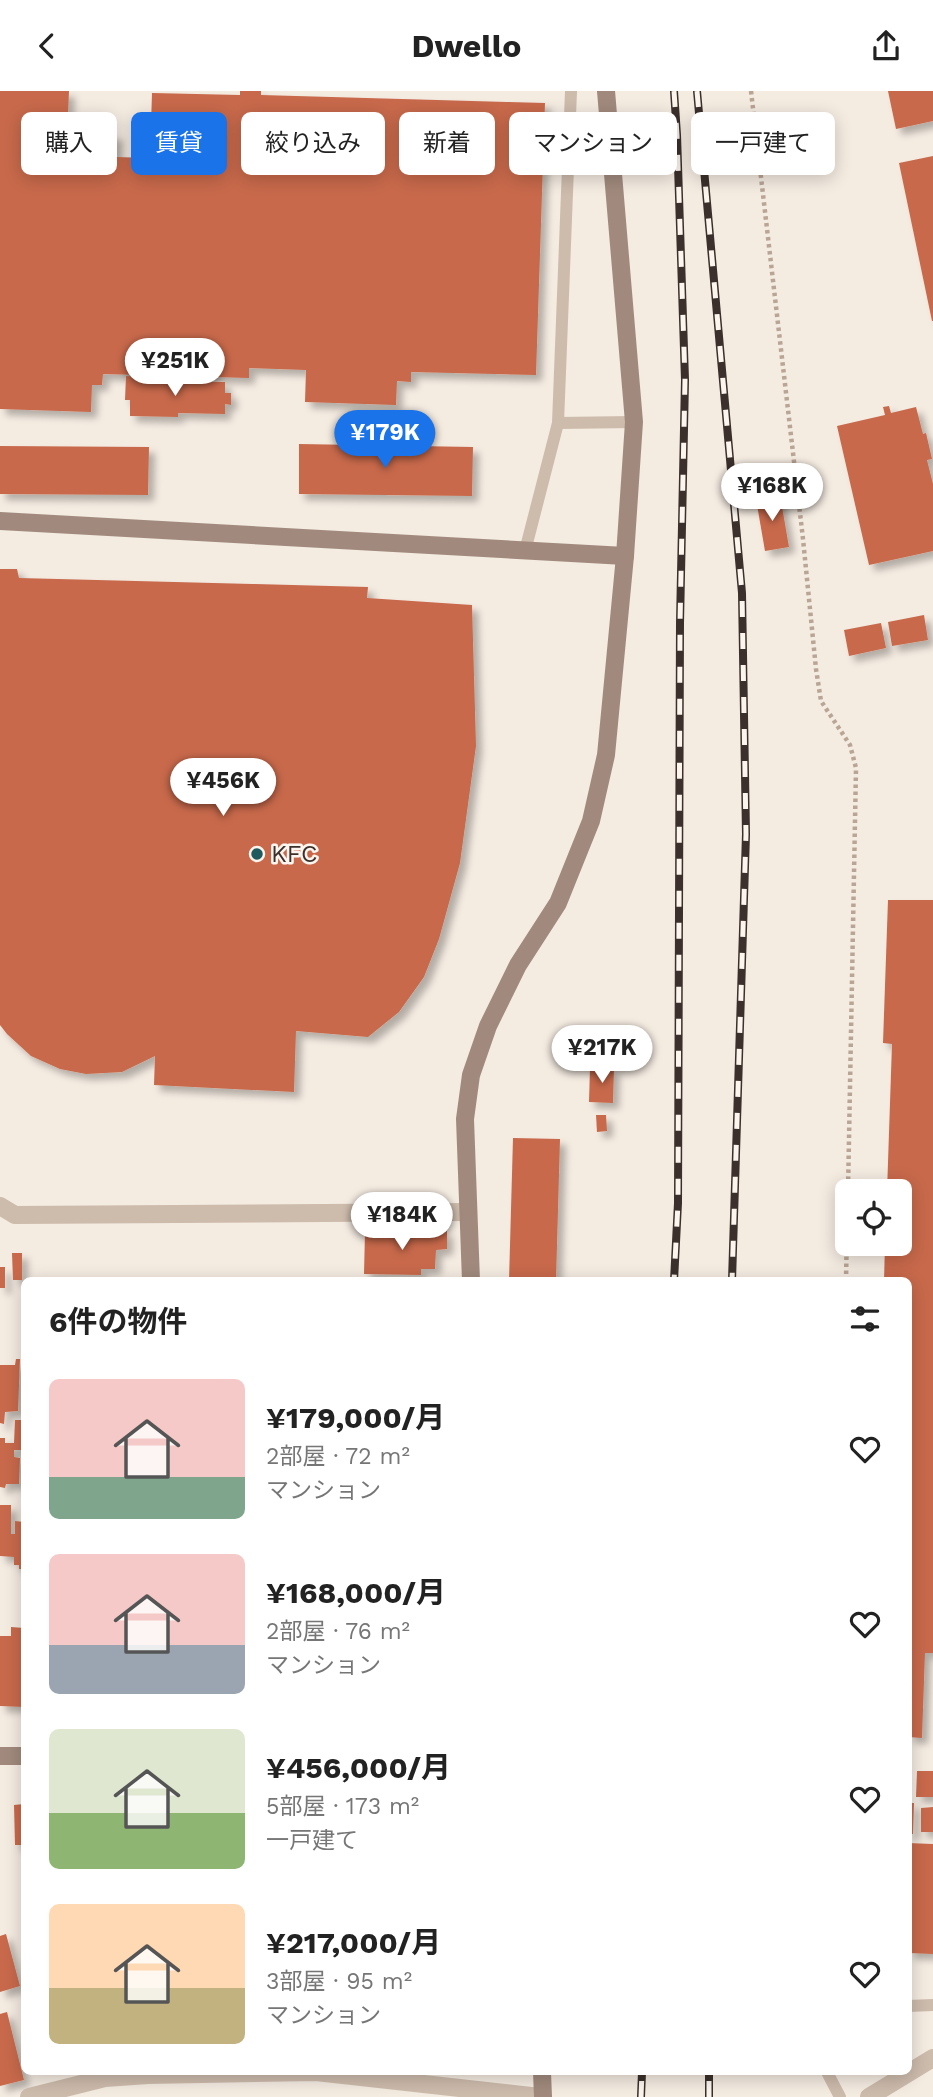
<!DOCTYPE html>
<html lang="ja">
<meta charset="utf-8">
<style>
:root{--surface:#fff;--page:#f2f2f2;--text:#222;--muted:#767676;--accent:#1a73e8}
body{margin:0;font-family:"Work Sans","Noto Sans JP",sans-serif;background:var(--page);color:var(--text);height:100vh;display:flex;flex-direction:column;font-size:26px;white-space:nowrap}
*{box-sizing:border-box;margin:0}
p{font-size:23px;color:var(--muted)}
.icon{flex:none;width:38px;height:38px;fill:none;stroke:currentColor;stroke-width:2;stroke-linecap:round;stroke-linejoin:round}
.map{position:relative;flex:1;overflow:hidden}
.details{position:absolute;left:21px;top:1186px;width:891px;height:798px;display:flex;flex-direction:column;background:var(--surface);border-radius:10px;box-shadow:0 4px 18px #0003}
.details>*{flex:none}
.top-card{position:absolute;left:21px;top:21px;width:892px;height:63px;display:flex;gap:14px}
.fabs{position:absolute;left:835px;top:1088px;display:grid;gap:14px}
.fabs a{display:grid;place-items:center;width:77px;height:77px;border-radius:10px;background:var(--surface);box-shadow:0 4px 18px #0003;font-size:35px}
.price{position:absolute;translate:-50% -60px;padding:0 16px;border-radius:24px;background:#fff;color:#222;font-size:23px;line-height:46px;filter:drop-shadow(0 2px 4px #0008)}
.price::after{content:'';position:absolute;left:50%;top:42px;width:21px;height:16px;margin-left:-10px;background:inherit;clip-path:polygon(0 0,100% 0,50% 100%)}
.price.active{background:var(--accent);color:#fff}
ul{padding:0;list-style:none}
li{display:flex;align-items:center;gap:21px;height:175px;padding:0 28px}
li span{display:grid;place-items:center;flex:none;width:196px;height:140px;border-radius:10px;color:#555}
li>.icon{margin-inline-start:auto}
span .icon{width:84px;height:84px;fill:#fffc;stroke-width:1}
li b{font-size:30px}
h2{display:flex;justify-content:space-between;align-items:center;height:84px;padding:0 28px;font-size:30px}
.chip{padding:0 24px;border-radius:10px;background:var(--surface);box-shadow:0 4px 18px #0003;font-size:24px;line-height:63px}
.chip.active{background:var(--accent);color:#fff}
header{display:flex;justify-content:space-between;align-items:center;height:91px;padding:0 28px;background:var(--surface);font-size:32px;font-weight:700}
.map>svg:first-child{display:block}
</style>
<header><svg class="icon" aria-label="back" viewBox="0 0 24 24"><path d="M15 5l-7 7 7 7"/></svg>Dwello<svg class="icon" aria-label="share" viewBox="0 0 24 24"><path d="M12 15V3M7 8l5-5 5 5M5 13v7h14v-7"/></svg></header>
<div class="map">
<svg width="933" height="2006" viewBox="0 0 933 2006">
<defs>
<filter id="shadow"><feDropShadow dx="6" dy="6" stdDeviation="3.5" flood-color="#0004"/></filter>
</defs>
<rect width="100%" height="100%" fill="#f4ebe1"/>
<g fill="#c8694b" filter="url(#shadow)">
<polygon points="0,0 69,0 67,48 94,49 94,43 117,43 116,66 150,67 152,2 240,4 240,0 261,0 261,4 545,12 536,284 411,281 411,291 397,290 396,314 305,311 306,279 249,277 249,287 103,283 102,294 92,294 91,321 0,318"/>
<polygon points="888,0 933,0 933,30 896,38"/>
<polygon points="933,65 933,230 932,230 899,72"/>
<polygon points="126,285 142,286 142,290 225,291 225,302 231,302 231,314 225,313 225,323 178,322 178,326 130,325 130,309 125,309"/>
<polygon points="889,315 891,322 916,316 923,343 926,342 932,368 927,369 933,393 933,460 869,474 837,335 885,324 883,316"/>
<polygon points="299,353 473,356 472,405 299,403"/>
<polygon points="0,355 149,356 148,404 0,403"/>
<polygon points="780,404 789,456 765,460 756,408"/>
<polygon points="0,478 17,478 19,487 368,496 367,507 472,514 476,655 460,772 439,848 424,886 399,921 368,946 296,940 294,1001 154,994 155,965 122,981 86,983 60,978 31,965 7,943 0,934"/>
<polygon points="924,524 928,549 892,555 888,531"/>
<polygon points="881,532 886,557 849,565 844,539"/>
<polygon points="888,809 933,809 933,1562 925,1562 922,1647 908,1646 908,1190 884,1190 885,1153 900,1153 900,1101 887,1101 892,953 883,952"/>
<polygon points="590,977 614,977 613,1012 589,1011"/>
<polygon points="596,1024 606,1024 607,1040 597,1041"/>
<polygon points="513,1047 560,1048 556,1190 509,1190"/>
<polygon points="417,1139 447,1140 447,1158 436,1159 435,1178 421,1178 421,1184 364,1183 365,1141 417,1142"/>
<polygon points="12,1162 22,1162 22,1189 13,1189"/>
<rect x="0" y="1176" width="5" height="21"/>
<polygon points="16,1268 20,1268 18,1320 5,1321 4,1333 0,1332 0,1274 15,1274"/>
<polygon points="15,1329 22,1329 21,1359 14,1359 14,1366 20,1367 19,1393 6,1393 5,1397 0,1396 0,1347 5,1347 5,1352 14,1352"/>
<polygon points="0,1414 11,1414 11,1443 15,1443 15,1430 24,1431 24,1478 19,1478 19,1474 14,1474 14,1466 0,1465"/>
<polygon points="11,1536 24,1537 24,1616 0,1615 0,1545 11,1545"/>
<polygon points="917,1680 933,1680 933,1706 916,1706"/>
<polygon points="908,1712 914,1712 913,1743 908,1743"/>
<polygon points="24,1713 24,1754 15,1754 14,1714"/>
<polygon points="933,1716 933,1741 921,1741 921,1717"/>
<polygon points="908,1752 933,1753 933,1863 908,1862"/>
<polygon points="6,1843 20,1895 0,1901 0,1845"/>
<polygon points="7,1921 24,1989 0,1995 0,1923"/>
</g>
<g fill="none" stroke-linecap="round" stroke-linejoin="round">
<g stroke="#b9a596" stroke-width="4.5" stroke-dasharray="3.5 3.5" stroke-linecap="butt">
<polyline points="751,0 803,448 816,578 821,610 850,654 856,677 848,1101"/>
<polyline points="846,1190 847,1131"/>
</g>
<g stroke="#cdbbac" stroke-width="12">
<polyline points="558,332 634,331"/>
<polyline points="525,460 558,332 571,0"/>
<polyline points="908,1915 933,1914"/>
<polyline points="827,1981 840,2006"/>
</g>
<g stroke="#cdbbac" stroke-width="18">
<polyline points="0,1115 15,1124 467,1121"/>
<polyline points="29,2006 105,1987 148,1984 316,1981 540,2006"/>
<polyline points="869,2006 933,1967"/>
</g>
<g stroke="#a18a7d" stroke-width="18">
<polyline points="0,430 625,465"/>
<polyline points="471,1190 465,1028 471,984 488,935 518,874 558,812 591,730 606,664 625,465 634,331 606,0"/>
<polyline points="0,1665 24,1665"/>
<polyline points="542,1981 543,2006"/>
</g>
<g stroke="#3b302b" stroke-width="8">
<g id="rail">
<polyline points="674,0 677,44 685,289 680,532 678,1112 674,1190"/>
<polyline points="697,0 742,502 746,743 732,1190"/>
<polyline points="641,2006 642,1981"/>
<polyline points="709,2006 709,1981"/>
</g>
</g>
<use href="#rail" stroke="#fbf5ee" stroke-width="5" stroke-dasharray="16" stroke-linecap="butt"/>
</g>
<circle fill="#1f5a5e" stroke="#fbf5ee" stroke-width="2.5" cx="257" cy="763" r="7"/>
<g text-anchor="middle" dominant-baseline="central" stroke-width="5" stroke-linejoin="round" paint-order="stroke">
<g font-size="24" fill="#3b302b" stroke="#fbf5ee" text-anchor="start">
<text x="271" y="763">KFC</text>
</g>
</g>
</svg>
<div class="fabs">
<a><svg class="icon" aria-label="locate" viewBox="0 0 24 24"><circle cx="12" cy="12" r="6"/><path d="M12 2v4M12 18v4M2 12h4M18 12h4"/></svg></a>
</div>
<b class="price" style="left:175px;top:307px">¥251K</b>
<b class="price active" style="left:385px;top:379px">¥179K</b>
<b class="price" style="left:772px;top:432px">¥168K</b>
<b class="price" style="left:223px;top:727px">¥456K</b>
<b class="price" style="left:602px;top:994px">¥217K</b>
<b class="price" style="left:402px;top:1161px">¥184K</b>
<div class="top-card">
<a class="chip">購入</a>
<a class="chip active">賃貸</a>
<a class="chip">絞り込み</a>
<a class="chip">新着</a>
<a class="chip">マンション</a>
<a class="chip">一戸建て</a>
</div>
<section class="details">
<h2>6件の物件<svg class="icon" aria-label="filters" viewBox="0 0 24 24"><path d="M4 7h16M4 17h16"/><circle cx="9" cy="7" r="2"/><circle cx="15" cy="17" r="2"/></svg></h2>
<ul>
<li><span style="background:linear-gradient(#f6c9c9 70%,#7fa58c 0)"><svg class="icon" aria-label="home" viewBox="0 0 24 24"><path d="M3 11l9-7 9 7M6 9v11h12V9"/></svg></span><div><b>¥179,000/月</b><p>2部屋 · 72 m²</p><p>マンション</p></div><svg class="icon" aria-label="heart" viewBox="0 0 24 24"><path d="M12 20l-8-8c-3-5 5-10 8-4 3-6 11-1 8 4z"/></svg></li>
<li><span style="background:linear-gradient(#f6c9c9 65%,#9aa5b1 0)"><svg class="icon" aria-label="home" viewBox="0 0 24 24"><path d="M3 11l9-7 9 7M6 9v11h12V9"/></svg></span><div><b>¥168,000/月</b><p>2部屋 · 76 m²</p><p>マンション</p></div><svg class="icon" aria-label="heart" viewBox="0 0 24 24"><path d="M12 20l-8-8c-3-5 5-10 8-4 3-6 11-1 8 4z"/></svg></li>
<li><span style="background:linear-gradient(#dfe7d0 60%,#8fb573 0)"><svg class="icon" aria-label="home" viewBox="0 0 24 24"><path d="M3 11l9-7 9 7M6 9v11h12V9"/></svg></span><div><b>¥456,000/月</b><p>5部屋 · 173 m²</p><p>一戸建て</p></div><svg class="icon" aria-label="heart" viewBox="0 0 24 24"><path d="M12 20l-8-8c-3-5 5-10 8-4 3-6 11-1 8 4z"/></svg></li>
<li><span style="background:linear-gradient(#ffd9b3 60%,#c2b280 0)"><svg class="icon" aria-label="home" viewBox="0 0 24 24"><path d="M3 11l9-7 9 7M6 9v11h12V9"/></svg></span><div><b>¥217,000/月</b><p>3部屋 · 95 m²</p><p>マンション</p></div><svg class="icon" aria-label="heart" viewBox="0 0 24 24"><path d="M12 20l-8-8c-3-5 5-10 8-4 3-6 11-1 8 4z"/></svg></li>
</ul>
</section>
</div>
